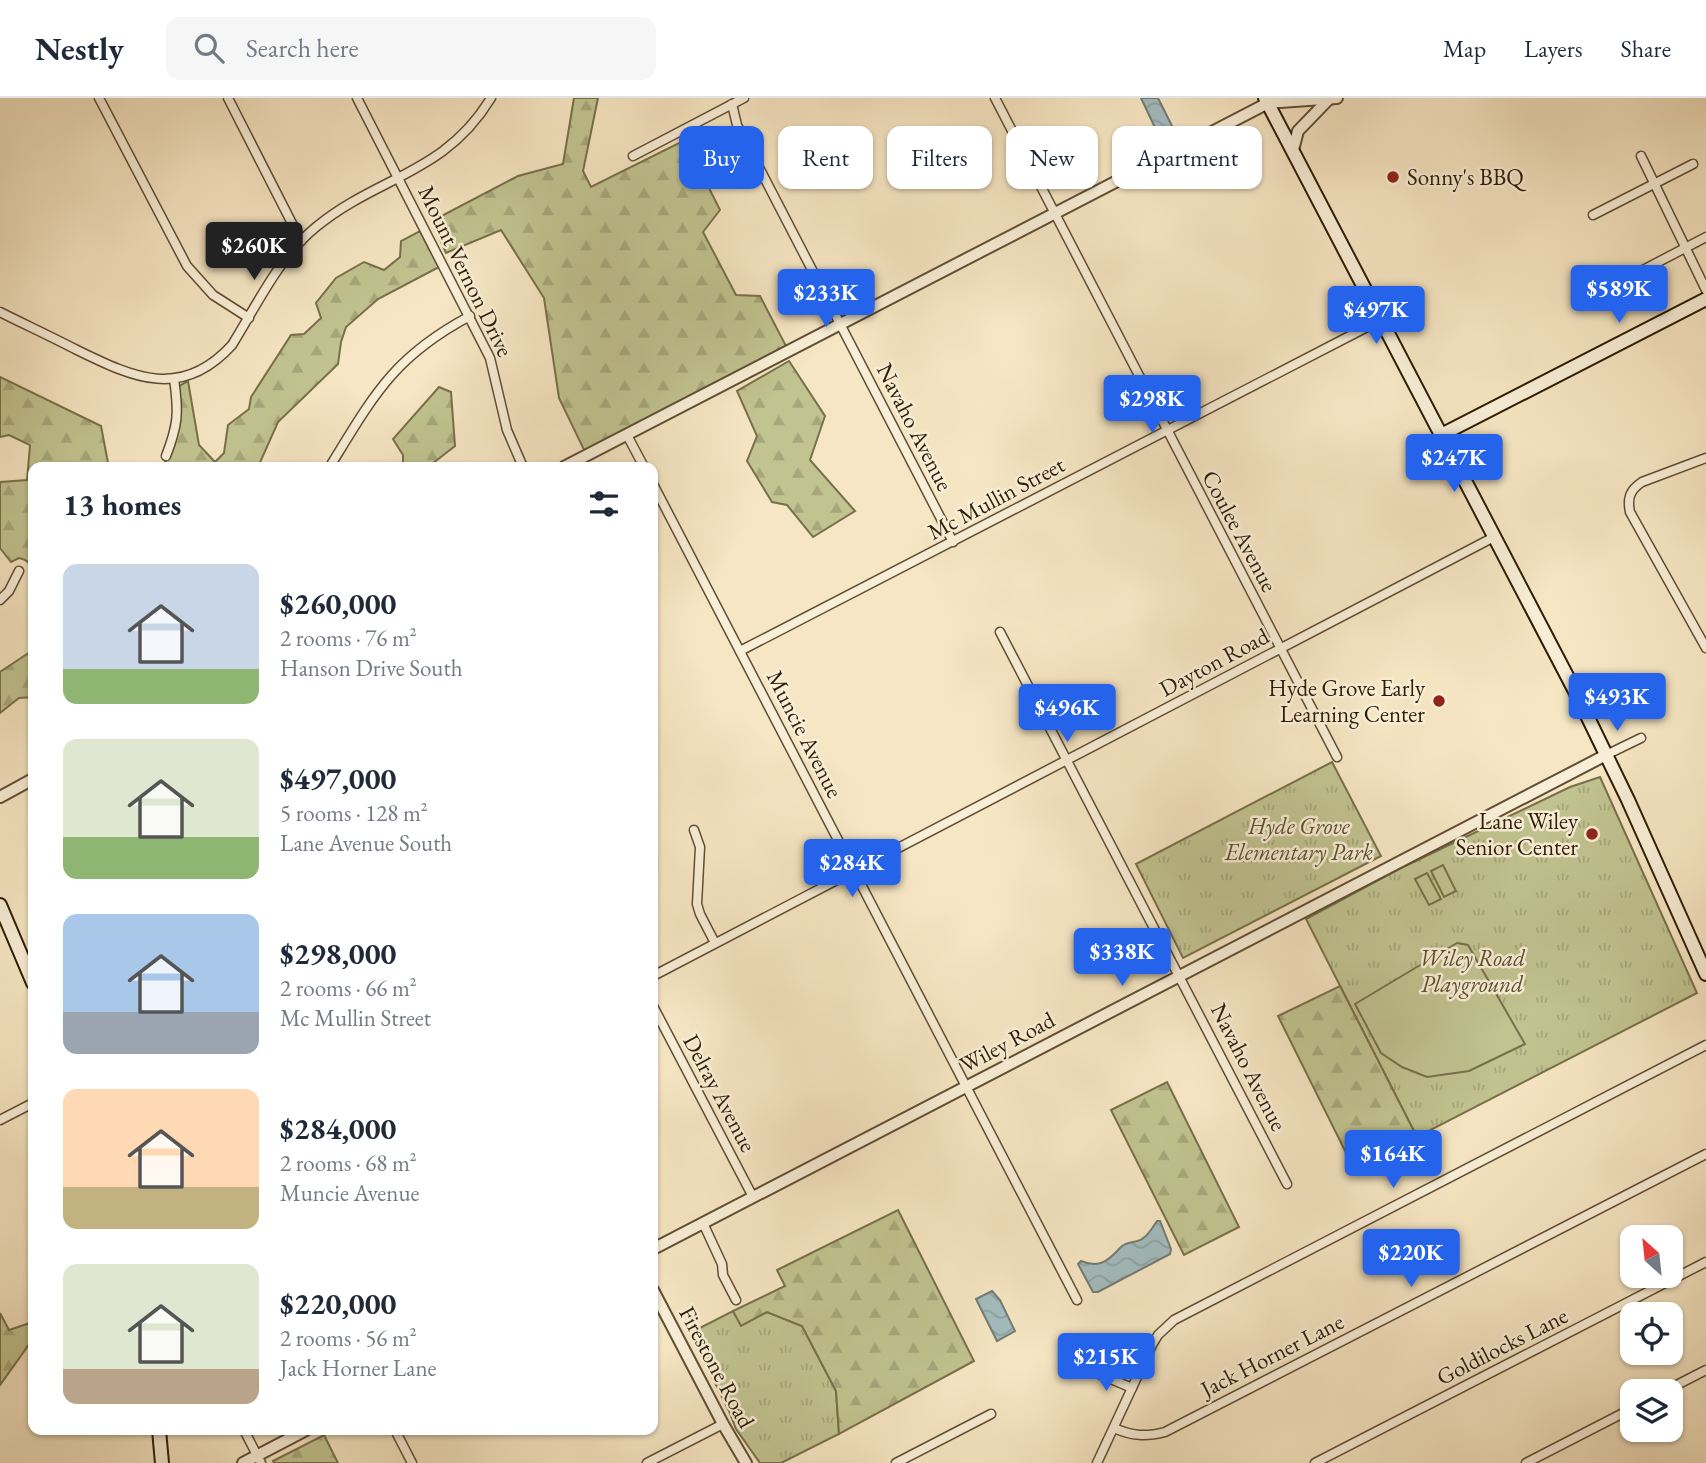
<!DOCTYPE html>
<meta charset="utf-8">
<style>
:root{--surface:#fff;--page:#f6f6f7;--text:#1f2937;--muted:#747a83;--line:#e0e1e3;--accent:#2563eb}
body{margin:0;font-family:"EB Garamond",serif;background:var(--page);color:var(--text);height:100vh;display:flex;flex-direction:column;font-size:26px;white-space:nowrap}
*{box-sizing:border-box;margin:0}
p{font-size:23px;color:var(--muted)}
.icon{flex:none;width:38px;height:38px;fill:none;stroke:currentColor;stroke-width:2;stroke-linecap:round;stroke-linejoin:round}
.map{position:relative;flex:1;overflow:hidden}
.details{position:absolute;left:28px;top:364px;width:630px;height:973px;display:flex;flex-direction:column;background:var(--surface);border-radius:14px;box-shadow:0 2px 5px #0004}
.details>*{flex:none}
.banner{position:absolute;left:679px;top:28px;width:665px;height:63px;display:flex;gap:14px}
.needle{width:46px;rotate:333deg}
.fabs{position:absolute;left:1620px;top:1127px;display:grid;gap:14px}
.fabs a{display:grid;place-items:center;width:63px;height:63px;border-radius:14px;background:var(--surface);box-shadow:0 2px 5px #0004;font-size:35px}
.price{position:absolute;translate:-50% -60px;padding:0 16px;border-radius:7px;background:var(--accent);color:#fff;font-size:23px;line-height:46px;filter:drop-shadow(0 2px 4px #0008)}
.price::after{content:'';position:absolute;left:50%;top:42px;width:21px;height:16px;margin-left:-10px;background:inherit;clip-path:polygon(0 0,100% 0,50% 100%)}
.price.active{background:#222;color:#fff}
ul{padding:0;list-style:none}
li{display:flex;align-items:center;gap:21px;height:175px;padding:0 35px}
li span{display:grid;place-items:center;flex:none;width:196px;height:140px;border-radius:14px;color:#555}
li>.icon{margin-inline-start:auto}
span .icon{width:84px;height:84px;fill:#fffc;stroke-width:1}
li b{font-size:30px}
h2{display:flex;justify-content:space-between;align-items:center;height:84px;padding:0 35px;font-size:30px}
.pill{padding:0 24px;border-radius:14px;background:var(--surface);box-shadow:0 2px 5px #0004;font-size:24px;line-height:63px}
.pill.active{background:var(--accent);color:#fff}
header{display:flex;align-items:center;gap:42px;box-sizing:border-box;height:98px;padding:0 35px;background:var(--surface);border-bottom:2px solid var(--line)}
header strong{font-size:33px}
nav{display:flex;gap:38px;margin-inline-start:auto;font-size:24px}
.search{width:490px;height:63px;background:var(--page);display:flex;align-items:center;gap:18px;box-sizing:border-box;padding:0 24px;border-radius:14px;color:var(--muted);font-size:26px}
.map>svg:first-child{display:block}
</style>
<header>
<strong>Nestly</strong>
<div class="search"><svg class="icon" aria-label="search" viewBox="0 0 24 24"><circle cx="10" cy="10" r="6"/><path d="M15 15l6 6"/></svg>Search here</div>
<nav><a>Map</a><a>Layers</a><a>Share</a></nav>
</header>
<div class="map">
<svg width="1706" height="1365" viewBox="0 0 1706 1365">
<defs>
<pattern id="grass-tufts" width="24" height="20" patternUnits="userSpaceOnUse" patternTransform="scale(1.75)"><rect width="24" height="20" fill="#c1c390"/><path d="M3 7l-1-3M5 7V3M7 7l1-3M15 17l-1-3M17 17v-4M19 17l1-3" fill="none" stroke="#a6a77b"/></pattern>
<pattern id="forest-firs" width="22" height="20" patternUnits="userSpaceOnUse" patternTransform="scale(1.75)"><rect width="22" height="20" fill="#c1c390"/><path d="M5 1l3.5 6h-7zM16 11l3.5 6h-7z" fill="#a6a77b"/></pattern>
<pattern id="water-waves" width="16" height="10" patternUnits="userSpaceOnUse" patternTransform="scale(1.75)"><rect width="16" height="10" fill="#a3bcbf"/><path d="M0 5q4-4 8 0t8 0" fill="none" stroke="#8da1a2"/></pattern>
</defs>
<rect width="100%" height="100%" fill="#f6e6c3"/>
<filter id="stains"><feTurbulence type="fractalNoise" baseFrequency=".00286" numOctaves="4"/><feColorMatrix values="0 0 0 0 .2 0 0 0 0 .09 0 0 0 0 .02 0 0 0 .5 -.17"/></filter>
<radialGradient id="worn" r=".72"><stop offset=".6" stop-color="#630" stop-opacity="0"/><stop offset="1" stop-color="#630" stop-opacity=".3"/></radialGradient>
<g fill="url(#grass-tufts)" stroke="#78704a" stroke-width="2">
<polygon points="1332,664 1381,758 1183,860 1136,766"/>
<polygon points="1600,679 1697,895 1417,1039 1306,821 1399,771 1570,689"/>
<polygon points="733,1213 741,1227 767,1214 802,1228 836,1293 839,1336 781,1365 760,1365 736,1331 729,1313 690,1235"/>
</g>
<g fill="url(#forest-firs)" stroke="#78704a" stroke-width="2">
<polygon points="574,0 598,0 583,73 591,89 685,42 720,112 703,134 736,197 760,198 786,248 585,354 559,300 544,200 501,132 446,155 432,123 518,78 563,66"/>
<path d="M 420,133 L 439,169 L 378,201 L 346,229 L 341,244 L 338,266 L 278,324 L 258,369 L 163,369 C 177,337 185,325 177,289 L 188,283 L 199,347 L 215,364 L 224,355 L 228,327 L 249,311 L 251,299 L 291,237 L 304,236 L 321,220 L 316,205 L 336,180 L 364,164 L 384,172 L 400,159 L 401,143 Z"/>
<polygon points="789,263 825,318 810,362 855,413 813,439 787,407 772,404 747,363 757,338 737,293"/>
<path d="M 0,279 L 101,328 L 108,365 L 114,369 L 33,369 L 33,479 C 29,468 32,463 19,460 L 11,464 L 0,450 L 0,384 L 27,382 L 30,347 L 9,337 L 0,339 Z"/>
<polygon points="439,289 451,294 455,348 428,369 403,369 403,357 393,341"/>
<polygon points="33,552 33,599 19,600 0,615 0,574"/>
<polygon points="1340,888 1417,1039 1354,1071 1278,918"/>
<polygon points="1167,984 1239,1129 1184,1157 1111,1012"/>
<polygon points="898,1112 974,1263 839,1336 836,1293 802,1228 767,1214 741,1228 733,1213 785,1188 777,1172"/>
<polygon points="0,1215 9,1232 33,1224 33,1241 0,1287"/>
<polygon points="324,1337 338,1365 274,1365 273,1363"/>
</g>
<g fill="#c1c390" stroke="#78704a" stroke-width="2">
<polygon points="1443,767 1456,793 1444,799 1431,773"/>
<polygon points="1427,775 1441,801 1429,807 1415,781"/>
<polygon points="1457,845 1468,847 1525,946 1469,973 1427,979 1402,969 1381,955 1355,906"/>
</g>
<g fill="url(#water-waves)" stroke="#747c74" stroke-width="2">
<polygon points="1141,0 1158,0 1172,28 1171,33 1162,38 1158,36"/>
<path d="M 1157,1123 L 1160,1123 L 1171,1151 L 1170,1156 L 1098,1194 L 1093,1194 L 1078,1166 L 1081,1163 C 1100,1171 1109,1162 1121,1149 C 1126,1143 1136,1145 1142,1141 C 1148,1138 1153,1129 1157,1123 Z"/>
<polygon points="992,1193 1000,1202 1015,1233 997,1243 976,1201"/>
</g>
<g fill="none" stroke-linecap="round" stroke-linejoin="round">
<g stroke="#604e34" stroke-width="11">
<g id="minor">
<polyline points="99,0 187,168 213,197 249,220"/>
<polyline points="228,0 301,143"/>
<polyline points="357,0 490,260 507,332 523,369"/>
<polyline points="995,0 1337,659"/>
<polyline points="732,6 737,27 953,444"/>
<polyline points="633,58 744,0"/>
<polyline points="1641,58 1706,192"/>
<polyline points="1593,117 1693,66"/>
<polyline points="1622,183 1706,139"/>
<path d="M 0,214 C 26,227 52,239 77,252 C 134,280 182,302 232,247 C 257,207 279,159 316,129 C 378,78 445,76 491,0"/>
<polyline points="627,337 644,369"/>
<path d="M 166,358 C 178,327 179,315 174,281"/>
<path d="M 1706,360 L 1642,384 C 1630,392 1627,400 1630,414 L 1706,550"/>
<path d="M 332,365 C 375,295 395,258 470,218"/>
<polyline points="653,386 1077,1202"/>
<polyline points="0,502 9,493 19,473"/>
<polyline points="1000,534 1287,1086"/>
<polyline points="740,553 1369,228 1382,224"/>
<polyline points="1606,657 1641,640"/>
<polyline points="694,732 700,749 697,806 700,816 715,845"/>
<polyline points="653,878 1494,439"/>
<polyline points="653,908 753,1099"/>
<polyline points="0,1022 33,1005"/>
<polyline points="703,1125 722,1166 723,1177 736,1202"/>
<polyline points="1092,1273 1132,1290"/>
<polyline points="1665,1293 1706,1272"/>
<path d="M 1114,1330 C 1132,1338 1146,1339 1165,1334 L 1706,1056"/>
<polyline points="244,1332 261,1365"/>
<polyline points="395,1332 412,1365"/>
<polyline points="647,1365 723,1326"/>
<polyline points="896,1365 991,1316"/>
<polyline points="1097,1365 1152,1247 1158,1237 1174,1222 1706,947"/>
<polyline points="1315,1365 1706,1164"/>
<polyline points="1526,1365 1633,1310"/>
</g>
</g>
<g stroke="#604e34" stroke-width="14">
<g id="tertiary">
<polyline points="1293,52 1298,33 1328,2"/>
<polyline points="564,369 1268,5 1337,0"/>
<polyline points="0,699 33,681"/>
<polyline points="653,1151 1606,657"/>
<polyline points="653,1192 723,1326 746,1365"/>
<polyline points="243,1365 306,1332"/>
</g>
</g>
<g stroke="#2e1c04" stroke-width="16">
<g id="secondary">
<polyline points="1265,0 1578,599 1628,702 1706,876"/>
<polyline points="1441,337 1706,201"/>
<polyline points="0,807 33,885"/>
<polyline points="159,1332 162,1365"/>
</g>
</g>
<use href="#minor" stroke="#f9efd8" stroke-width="8"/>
<use href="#tertiary" stroke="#f9efd8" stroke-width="10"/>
<use href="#secondary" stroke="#f9efd8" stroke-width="12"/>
</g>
<g fill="#8f2418" stroke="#f9efd8" stroke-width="2.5">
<circle cx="1393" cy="79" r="7"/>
<circle cx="1439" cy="603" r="7"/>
<circle cx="1592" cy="736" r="7"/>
</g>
<g text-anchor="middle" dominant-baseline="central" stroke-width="5" stroke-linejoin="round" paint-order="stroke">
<g font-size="23" fill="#2e1c04" stroke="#f9efd8" text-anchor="end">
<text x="1407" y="79" text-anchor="start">Sonny's BBQ</text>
<text x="1425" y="590">Hyde Grove Early<tspan x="1425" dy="26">Learning Center</tspan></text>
<text x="1578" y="723">Lane Wiley<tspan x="1578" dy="26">Senior Center</tspan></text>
</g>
<g font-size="23" fill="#2e1c04" stroke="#f9efd8">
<text transform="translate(466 173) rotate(64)">Mount Vernon Drive</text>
<text transform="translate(915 329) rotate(63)">Navaho Avenue</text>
<text transform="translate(996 400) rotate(-28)">Mc Mullin Street</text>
<text transform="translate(1240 433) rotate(62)">Coulee Avenue</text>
<text transform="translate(1214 564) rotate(-28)">Dayton Road</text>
<text transform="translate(805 636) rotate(63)">Muncie Avenue</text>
<text transform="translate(1007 944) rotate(-28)">Wiley Road</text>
<text transform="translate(1249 969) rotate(63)">Navaho Avenue</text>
<text transform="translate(720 995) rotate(62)">Delray Avenue</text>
<text transform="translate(1502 1248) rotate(-27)">Goldilocks Lane</text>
<text transform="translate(1272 1257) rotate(-27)">Jack Horner Lane</text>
<text transform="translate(717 1269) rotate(62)">Firestone Road</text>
</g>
<g font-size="23" font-style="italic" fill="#5a4e2e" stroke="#f9efd8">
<text x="1299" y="728">Hyde Grove<tspan x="1299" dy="26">Elementary Park</tspan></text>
<text x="1472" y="860">Wiley Road<tspan x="1472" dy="26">Playground</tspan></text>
</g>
</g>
<rect width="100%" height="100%" filter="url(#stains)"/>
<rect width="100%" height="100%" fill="url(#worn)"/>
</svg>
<div class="fabs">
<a><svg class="needle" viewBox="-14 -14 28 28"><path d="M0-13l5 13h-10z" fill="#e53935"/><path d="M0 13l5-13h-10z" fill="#747a83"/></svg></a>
<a><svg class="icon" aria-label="locate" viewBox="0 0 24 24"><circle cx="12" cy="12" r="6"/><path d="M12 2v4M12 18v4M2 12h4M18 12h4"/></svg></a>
<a><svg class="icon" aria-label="layers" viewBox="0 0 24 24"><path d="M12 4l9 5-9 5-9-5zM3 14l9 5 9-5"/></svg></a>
</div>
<b class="price active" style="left:254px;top:184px">$260K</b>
<b class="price" style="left:1619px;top:227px">$589K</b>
<b class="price" style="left:826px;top:231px">$233K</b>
<b class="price" style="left:1376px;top:248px">$497K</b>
<b class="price" style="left:1152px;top:337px">$298K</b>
<b class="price" style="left:1454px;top:396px">$247K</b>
<b class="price" style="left:1617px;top:635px">$493K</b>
<b class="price" style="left:1067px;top:646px">$496K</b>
<b class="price" style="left:852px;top:801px">$284K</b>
<b class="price" style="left:1122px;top:890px">$338K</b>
<b class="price" style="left:1393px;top:1092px">$164K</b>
<b class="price" style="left:1411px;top:1191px">$220K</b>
<b class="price" style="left:1106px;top:1295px">$215K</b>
<div class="banner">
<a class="pill active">Buy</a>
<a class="pill">Rent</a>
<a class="pill">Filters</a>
<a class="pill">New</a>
<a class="pill">Apartment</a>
</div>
<section class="details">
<h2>13 homes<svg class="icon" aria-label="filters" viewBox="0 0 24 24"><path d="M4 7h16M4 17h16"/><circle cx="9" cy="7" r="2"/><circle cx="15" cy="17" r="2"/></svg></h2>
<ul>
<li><span style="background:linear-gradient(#c9d6e8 75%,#8fb573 0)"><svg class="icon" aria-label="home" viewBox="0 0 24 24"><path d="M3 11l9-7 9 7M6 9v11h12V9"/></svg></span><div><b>$260,000</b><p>2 rooms · 76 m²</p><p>Hanson Drive South</p></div></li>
<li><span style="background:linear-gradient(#dfe7d0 70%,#8fb573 0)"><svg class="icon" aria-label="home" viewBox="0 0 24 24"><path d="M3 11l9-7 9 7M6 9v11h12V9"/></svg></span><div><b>$497,000</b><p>5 rooms · 128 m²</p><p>Lane Avenue South</p></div></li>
<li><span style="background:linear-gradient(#a9c7e8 70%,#9aa5b1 0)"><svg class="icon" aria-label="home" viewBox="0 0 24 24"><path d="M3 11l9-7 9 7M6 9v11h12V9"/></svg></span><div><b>$298,000</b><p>2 rooms · 66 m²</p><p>Mc Mullin Street</p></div></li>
<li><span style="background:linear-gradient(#ffd9b3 70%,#c2b280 0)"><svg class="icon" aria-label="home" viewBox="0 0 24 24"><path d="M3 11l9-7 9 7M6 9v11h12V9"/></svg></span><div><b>$284,000</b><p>2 rooms · 68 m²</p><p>Muncie Avenue</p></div></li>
<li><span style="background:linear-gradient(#dfe7d0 75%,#b9a48a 0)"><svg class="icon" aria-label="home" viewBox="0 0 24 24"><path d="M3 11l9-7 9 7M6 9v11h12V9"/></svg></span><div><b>$220,000</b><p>2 rooms · 56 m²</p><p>Jack Horner Lane</p></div></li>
</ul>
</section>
</div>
